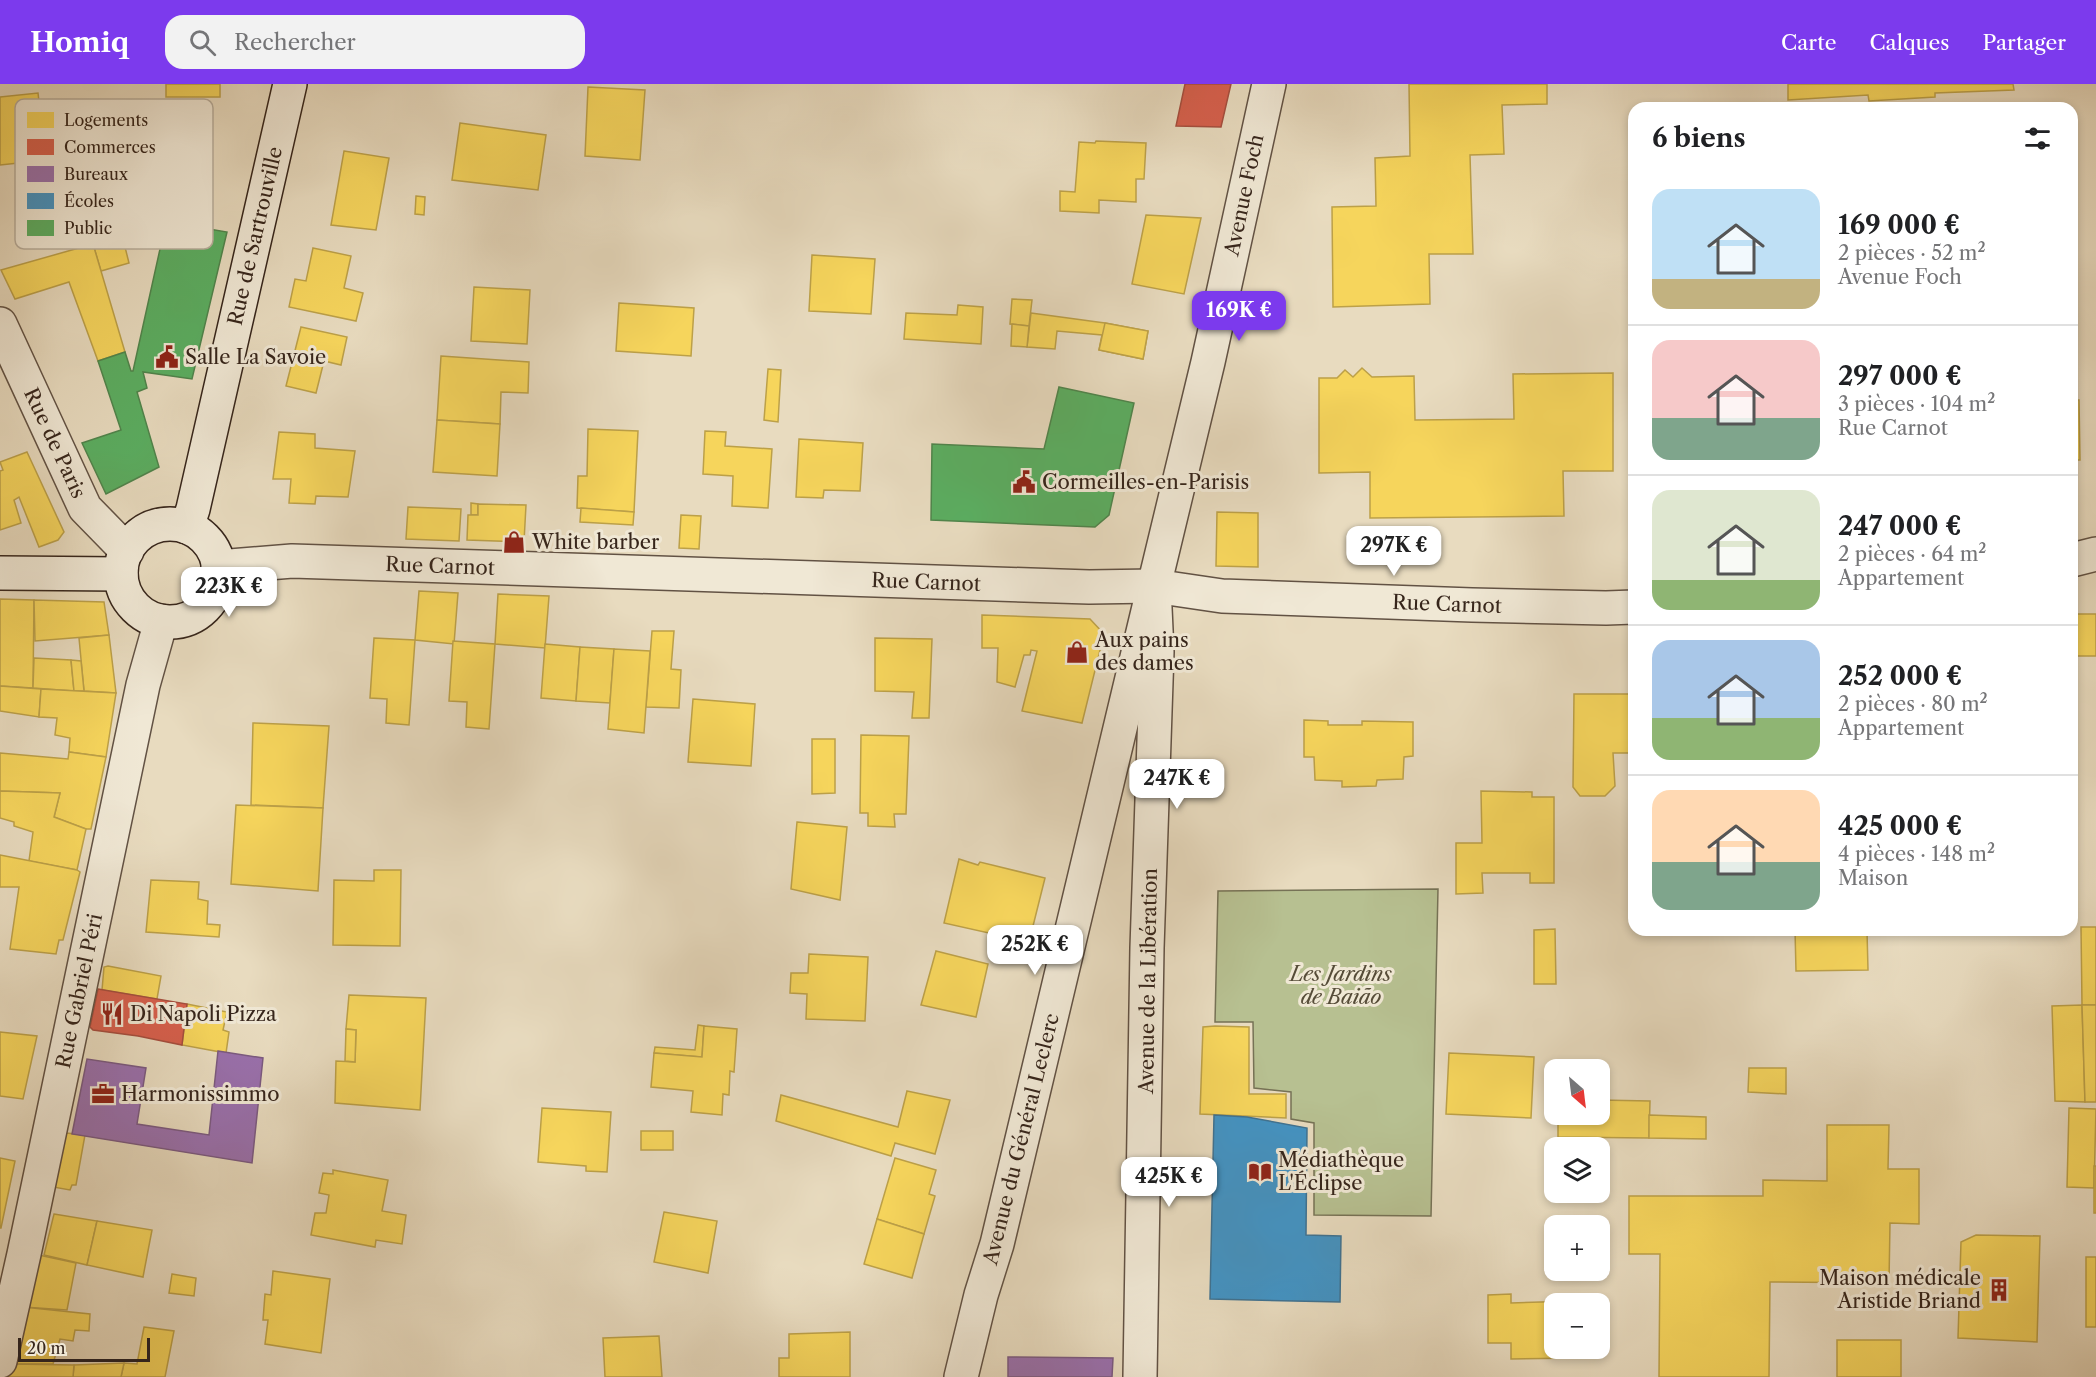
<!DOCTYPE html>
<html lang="fr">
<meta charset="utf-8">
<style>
:root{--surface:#fff;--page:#f2f2f2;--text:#202124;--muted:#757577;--line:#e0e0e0;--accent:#7c3aed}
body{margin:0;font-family:"Libre Caslon Text",serif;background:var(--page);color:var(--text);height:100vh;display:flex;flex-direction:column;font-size:22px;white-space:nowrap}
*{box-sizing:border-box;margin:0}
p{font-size:20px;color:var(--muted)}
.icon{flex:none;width:33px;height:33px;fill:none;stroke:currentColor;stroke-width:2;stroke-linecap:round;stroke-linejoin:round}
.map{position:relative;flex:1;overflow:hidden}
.sheet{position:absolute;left:1628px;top:18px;width:450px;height:834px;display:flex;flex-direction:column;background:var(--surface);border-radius:18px;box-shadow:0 3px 9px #0003}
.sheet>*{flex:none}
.needle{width:39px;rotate:152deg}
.buttons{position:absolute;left:1544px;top:975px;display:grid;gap:12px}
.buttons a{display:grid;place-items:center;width:66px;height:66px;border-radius:12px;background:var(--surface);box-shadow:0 3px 9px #0003;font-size:30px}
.scale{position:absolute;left:18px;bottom:15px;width:132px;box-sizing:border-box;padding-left:6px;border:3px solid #36251b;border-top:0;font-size:16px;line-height:21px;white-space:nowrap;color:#36251b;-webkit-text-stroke:4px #f0e8d5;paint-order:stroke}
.price{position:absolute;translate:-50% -51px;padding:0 14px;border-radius:12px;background:#fff;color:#222;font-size:20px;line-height:39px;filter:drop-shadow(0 2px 3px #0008)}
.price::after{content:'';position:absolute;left:50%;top:36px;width:18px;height:14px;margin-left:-9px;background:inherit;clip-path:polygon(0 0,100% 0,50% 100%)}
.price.on{background:var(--accent);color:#fff}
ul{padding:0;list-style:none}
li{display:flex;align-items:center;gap:18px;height:150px;padding:0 24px}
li+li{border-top:2px solid var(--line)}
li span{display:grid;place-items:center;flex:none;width:168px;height:120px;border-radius:18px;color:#555}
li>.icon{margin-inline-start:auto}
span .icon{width:72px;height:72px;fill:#fffc;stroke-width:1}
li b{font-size:26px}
h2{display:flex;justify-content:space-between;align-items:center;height:72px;padding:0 24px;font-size:26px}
header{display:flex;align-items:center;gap:36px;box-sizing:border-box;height:84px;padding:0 30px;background:var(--accent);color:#fff}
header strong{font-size:28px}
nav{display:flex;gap:33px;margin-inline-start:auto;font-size:21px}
.search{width:420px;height:54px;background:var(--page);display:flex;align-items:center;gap:15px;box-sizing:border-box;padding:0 21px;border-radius:18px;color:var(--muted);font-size:22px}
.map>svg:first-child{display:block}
</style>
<header>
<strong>Homiq</strong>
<div class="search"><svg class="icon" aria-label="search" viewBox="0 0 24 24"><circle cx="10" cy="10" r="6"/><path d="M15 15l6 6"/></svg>Rechercher</div>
<nav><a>Carte</a><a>Calques</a><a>Partager</a></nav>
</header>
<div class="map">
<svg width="2096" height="1293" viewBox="0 0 2096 1293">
<rect width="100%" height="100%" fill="#e8dbbf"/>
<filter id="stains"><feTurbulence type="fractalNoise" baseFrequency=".00333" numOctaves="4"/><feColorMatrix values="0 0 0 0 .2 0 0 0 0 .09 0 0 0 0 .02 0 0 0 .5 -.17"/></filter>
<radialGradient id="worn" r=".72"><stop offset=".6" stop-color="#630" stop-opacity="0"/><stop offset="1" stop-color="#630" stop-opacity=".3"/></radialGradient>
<polygon fill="#b7c091" stroke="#767256" stroke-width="1.5" points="1438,805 1431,1132 1314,1131 1314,1039 1291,1035 1291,1008 1254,1004 1253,938 1215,938 1218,807"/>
<g fill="#f6d55c" stroke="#bca048" stroke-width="1.5">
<rect x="166" y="0" width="54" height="13"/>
<polygon points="1409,0 1547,0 1547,20 1502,21 1504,70 1470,71 1473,170 1429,170 1430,220 1333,223 1332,123 1376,122 1375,74 1410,72"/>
<polygon points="1788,0 2013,0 2014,6 1935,9 1935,13 1869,17 1868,11 1788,16"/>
<polygon points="588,3 645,6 640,76 585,72"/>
<polygon points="38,9 46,76 0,81 0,13"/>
<polygon points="460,39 546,51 538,106 452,96"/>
<polygon points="1096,57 1146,59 1144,95 1136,95 1136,118 1099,116 1099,129 1060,127 1060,107 1075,108 1079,58 1095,59"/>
<polygon points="344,67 389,74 376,146 331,141"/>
<polygon points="416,112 425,113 424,131 415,130"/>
<polygon points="1146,131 1201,134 1184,210 1132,200"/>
<polygon points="122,151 129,179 101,187 93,160"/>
<polygon points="93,160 125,268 98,277 69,198 15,215 1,186"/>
<polygon points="313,164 351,172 344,204 363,209 356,237 289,223 295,195 306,197"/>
<polygon points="812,171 875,175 871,230 809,227"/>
<polygon points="474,203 530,206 527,260 471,257"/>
<polygon points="1012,215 1032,216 1029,242 1010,240"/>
<polygon points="619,219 694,224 691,272 616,267"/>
<polygon points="958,221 983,223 981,260 904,255 906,229 957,231"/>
<polygon points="1031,229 1105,239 1148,247 1143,275 1099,266 1102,251 1057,247 1055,265 1027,263"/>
<polygon points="1105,239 1148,247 1143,275 1099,266"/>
<polygon points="1012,240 1029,242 1027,263 1011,262"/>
<polygon points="301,243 347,253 341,281 324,277 316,309 286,302"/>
<polygon points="441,272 529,278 528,309 501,308 500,340 437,336"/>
<polygon points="1362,284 1372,293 1414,292 1415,336 1514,335 1513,290 1613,289 1613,387 1563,387 1564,432 1370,434 1370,388 1319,389 1319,294 1337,294 1345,286 1353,293"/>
<polygon points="768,285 781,286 778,338 764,336"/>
<polygon points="2072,316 2079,316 2080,376 2072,376"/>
<polygon points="437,336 500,340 497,392 433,388"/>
<polygon points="588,345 638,347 634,428 577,424 578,392 587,392"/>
<polygon points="705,347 726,348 725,362 772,365 768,424 732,422 733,392 703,390"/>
<polygon points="279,348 315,350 315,364 355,367 348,413 316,412 315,420 289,419 291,395 273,395"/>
<polygon points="799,355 863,359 860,407 824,406 823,414 796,413"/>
<polygon points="27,368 64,448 58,456 39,463 19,413 14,416 21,439 0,446 0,387 3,386 0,378"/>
<polygon points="471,419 478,420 478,431 471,431"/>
<polygon points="478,420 526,421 524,458 467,456 468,431 478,431"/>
<polygon points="408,423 461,425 459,457 406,455"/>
<polygon points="581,424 634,428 633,441 580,438"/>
<polygon points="1217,428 1258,429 1258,483 1216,482"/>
<polygon points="681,431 701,432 699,465 679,464"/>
<polygon points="419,507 458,509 454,560 415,556"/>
<polygon points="498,510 549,512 545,564 495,560"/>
<polygon points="0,515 34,516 33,604 0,602"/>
<polygon points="34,516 104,518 109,551 35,557"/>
<polygon points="2074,530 2096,530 2096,572 2076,572"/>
<polygon points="982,531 1090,535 1104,550 1082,639 1022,627 1037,567 1031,566 1030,571 1024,571 1015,603 997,598 998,564 982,564"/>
<polygon points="652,547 674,547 671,585 681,586 679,624 646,623"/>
<polygon points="109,551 116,609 84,607 79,554"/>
<polygon points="374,554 415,556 409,641 386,639 387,615 370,614"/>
<polygon points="875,554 932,555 929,634 912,634 914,608 875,607"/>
<polygon points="453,557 495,560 489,645 466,643 467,618 449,617"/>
<polygon points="545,560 580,563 576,617 541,614"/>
<polygon points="580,563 614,565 610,619 576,617"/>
<polygon points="614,565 650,567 644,649 608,645"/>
<polygon points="34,574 71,576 74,607 33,604"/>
<polygon points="71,576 81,577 84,607 74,607"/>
<polygon points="0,602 41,605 39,633 0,627"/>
<polygon points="41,605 116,609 106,673 69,668 70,654 55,651 57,634 39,633"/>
<polygon points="1574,610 1634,610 1634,669 1613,669 1615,702 1605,712 1580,712 1573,703"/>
<polygon points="693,615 755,620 751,682 688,678"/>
<polygon points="1304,636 1328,637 1328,641 1362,641 1362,637 1413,638 1413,672 1404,673 1403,695 1377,696 1376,702 1342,703 1342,697 1315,696 1314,673 1304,673"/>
<polygon points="253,639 329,642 323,724 251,721"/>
<polygon points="861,651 909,652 906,730 894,730 895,743 868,742 868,729 860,729"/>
<polygon points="812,655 835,655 835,709 812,710"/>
<polygon points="69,668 106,673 91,745 86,745 54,733 60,709 0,707 0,669 68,675"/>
<polygon points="0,707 60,709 54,733 86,745 77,786 29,777 33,748 14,742 14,738 0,734"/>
<polygon points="1481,707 1532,708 1532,713 1554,713 1554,799 1530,799 1530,789 1482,789 1483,809 1456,810 1456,759 1482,759"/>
<polygon points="236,721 323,724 318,807 231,800"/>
<polygon points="797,738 847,743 840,816 791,805"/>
<polygon points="0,771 77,786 80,788 63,856 59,856 56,870 10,865 19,803 0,803"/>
<polygon points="959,775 978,781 980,778 1045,794 1029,858 944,839"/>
<polygon points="374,786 401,786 400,862 333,861 334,796 374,797"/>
<polygon points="151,796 199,798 198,815 208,817 207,840 220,841 219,853 146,848"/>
<polygon points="2081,843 2096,843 2096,921 2082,921"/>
<polygon points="1555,845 1556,900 1534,900 1534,846"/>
<polygon points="1795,846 1867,847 1868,886 1796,887"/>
<polygon points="936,867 988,880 976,933 921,921"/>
<polygon points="809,870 868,873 865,937 806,935 807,910 790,909 791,889 808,889"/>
<polygon points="108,882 161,892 157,915 102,906 104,883"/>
<polygon points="349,911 426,914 420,1026 335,1019 336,977 355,978 356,946 346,945"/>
<polygon points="187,920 227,928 223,946 229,948 226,969 182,961"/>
<polygon points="2082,921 2085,1018 2055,1017 2052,922"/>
<polygon points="2082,921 2096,921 2096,1018 2085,1018"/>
<polygon points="698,941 704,942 702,973 654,969 655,963 695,966"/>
<polygon points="704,942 737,945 734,988 730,987 729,1011 723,1010 722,1031 691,1028 693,1007 651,1003 654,969 702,973"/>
<polygon points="1215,942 1249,943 1249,1010 1286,1010 1286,1034 1200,1030 1203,943"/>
<polygon points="346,945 356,946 355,978 345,977"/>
<polygon points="0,948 37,952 23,1015 0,1012"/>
<polygon points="1449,969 1534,973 1531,1034 1446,1030"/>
<polygon points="1749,984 1786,984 1786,1010 1748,1008"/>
<polygon points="907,1007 950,1016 935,1070 895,1059 891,1072 776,1037 781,1011 898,1043"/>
<polygon points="1599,1016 1650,1017 1649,1054 1558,1053 1558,1030 1599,1030"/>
<polygon points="542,1024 611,1028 607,1088 586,1087 586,1082 538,1078"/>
<polygon points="2069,1024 2096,1025 2094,1104 2067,1103"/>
<polygon points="1649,1031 1706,1033 1706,1055 1649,1054"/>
<polygon points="1827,1041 1889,1041 1888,1085 1919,1085 1919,1140 1890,1139 1889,1199 1770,1198 1769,1293 1659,1293 1660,1170 1629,1170 1629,1112 1763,1112 1763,1096 1827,1097"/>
<rect x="641" y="1047" width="32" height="19"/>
<polygon points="66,1049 85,1051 76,1101 72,1101 70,1106 53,1103"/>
<polygon points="0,1074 15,1077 1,1144 0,1144"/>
<polygon points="895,1074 936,1086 929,1110 935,1112 924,1150 877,1135"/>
<rect x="2094" y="1082" width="2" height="47"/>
<polygon points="333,1086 388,1096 382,1127 406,1131 402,1160 376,1156 375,1163 311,1151 315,1129 326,1129 329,1111 319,1109 323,1089 333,1090"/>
<polygon points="664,1128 717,1137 708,1189 654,1178"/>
<polygon points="54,1130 97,1137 87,1181 44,1171"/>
<polygon points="877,1135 924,1150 912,1194 864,1180"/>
<polygon points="97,1137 152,1146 143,1193 87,1181"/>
<polygon points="1976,1151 2040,1152 2037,1258 1958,1254 1961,1158"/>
<polygon points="34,1170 76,1179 67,1226 23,1223"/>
<rect x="2086" y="1173" width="10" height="70"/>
<polygon points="273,1187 330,1195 321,1269 265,1260 268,1236 263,1236 265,1210 271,1211"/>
<polygon points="172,1190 196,1194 194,1212 169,1209"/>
<polygon points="1511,1210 1511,1219 1575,1217 1575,1220 1554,1220 1554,1264 1576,1264 1576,1274 1511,1275 1511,1259 1488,1259 1488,1211"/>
<polygon points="23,1223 90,1230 89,1247 75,1246 73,1257 60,1255 53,1280 11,1280"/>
<polygon points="144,1243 174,1247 165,1293 121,1293 124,1279 137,1280"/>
<polygon points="850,1248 850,1293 779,1293 779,1274 789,1274 789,1250"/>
<polygon points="659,1252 662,1293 605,1293 603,1254"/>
<rect x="1837" y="1256" width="64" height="37"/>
<polygon points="124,1279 121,1293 73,1293 74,1281"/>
<polygon points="11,1280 74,1281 73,1293 6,1293 8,1281"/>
</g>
<g fill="#d6604d" stroke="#a64e3e" stroke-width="1.5">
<polygon points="1185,0 1231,0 1221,43 1176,42"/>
<polygon points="98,905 187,920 182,961 138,952 93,946 90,943"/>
</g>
<g fill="#9970ab" stroke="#7b5a80" stroke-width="1.5">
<polygon points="218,967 263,974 252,1079 72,1050 87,975 146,984 137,1040 209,1051"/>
<polygon points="1008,1273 1113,1274 1112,1293 1008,1293"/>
</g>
<polygon fill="#4393c3" stroke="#3f7291" stroke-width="1.5" points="1214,1031 1247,1033 1307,1044 1306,1151 1341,1152 1340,1218 1210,1215"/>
<g fill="#5aae61" stroke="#4f854c" stroke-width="1.5">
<polygon points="168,138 227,148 192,295 143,288 147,304 137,308 159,383 106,410 82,359 121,346 98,277 125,268 131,287 133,287 162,156 142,162 137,147"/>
<polygon points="1059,303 1134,319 1109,431 1095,443 931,436 932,360 1044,365"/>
</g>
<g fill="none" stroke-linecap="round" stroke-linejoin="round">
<g stroke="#625244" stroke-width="36">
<g id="minor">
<polyline points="0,240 85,424 127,467"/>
<polyline points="2072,476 2096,470"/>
<polyline points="0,1277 24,1170 143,601 161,537"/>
<polyline points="961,1293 981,1211 997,1160 1154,502 1222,512 1472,521 1606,524 1634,523"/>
</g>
</g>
<g stroke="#625244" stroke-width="36">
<g id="tertiary">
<polyline points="218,483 292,477 1089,503 1154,502"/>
<polyline points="1140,1293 1147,864 1157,568 1154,502 1208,278 1269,0"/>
</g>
</g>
<g stroke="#36251b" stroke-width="36">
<g id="secondary">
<circle cx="170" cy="489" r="49"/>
<polyline points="187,443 193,425 290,0"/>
<polyline points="0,489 121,490"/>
</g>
</g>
<use href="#minor" stroke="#f0e8d5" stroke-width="33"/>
<use href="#tertiary" stroke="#f0e8d5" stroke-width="33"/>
<use href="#secondary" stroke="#f0e8d5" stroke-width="33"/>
</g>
<defs>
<g id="civic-bare" transform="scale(1.8)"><path d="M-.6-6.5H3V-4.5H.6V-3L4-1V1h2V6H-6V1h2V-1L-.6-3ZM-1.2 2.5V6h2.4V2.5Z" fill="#8f2418" stroke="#f0e8d5" stroke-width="2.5" paint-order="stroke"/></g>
<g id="shop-bare" transform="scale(1.8)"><path d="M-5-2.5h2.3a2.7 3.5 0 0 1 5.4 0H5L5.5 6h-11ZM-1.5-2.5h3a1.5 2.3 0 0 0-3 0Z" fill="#8f2418" stroke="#f0e8d5" stroke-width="2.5" paint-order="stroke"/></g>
<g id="restaurant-bare" transform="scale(1.8)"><path d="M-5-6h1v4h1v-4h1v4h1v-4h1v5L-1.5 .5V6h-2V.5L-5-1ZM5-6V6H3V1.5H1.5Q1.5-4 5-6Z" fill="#8f2418" stroke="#f0e8d5" stroke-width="2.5" paint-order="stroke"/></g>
<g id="office-bare" transform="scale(1.8)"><path d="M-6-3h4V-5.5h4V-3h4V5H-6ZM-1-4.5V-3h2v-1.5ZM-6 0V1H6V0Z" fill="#8f2418" stroke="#f0e8d5" stroke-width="2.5" paint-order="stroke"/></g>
<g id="library-bare" transform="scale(1.8)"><path d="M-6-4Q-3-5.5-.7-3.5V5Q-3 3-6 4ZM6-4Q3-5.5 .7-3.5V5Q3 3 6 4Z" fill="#8f2418" stroke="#f0e8d5" stroke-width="2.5" paint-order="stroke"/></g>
<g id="building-bare" transform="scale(1.8)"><path d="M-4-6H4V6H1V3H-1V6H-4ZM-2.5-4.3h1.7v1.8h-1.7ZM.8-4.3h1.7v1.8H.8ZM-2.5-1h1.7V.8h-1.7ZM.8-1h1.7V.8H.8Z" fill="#8f2418" stroke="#f0e8d5" stroke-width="2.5" paint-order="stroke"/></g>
</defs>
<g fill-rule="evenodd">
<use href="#civic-bare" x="167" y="273"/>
<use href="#civic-bare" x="1024" y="398"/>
<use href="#shop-bare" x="514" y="458"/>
<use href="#shop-bare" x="1077" y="568"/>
<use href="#restaurant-bare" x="112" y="930"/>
<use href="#office-bare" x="103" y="1010"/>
<use href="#library-bare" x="1260" y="1088"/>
<use href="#building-bare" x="1999" y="1206"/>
</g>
<g text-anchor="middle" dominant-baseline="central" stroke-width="6" stroke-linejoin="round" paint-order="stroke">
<g font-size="20" fill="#36251b" stroke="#f0e8d5">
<text transform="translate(1244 111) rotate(-78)">Avenue Foch</text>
<text transform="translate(255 152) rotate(-77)">Rue de Sartrouville</text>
<text transform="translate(55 359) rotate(65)">Rue de Paris</text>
<text transform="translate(440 482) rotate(2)">Rue Carnot</text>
<text transform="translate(926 498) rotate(2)">Rue Carnot</text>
<text transform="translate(1447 520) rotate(2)">Rue Carnot</text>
<text transform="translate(1148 897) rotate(-89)">Avenue de la Libération</text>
<text transform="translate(79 907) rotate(-78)">Rue Gabriel Péri</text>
<text transform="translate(1021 1055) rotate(-76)">Avenue du Général Leclerc</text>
</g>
<g font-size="20" fill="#36251b" stroke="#f0e8d5" text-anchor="start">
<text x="185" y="273">Salle La Savoie</text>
<text x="1042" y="398">Cormeilles-en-Parisis</text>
<text x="532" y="458">White barber</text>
<text x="1095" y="556">Aux pains<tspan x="1095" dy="23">des dames</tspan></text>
<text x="130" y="930">Di Napoli Pizza</text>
<text x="121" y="1010">Harmonissimmo</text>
<text x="1278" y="1076">Médiathèque<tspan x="1278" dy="23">L'Éclipse</tspan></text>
<text x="1981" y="1194" text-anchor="end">Maison médicale<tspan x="1981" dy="23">Aristide Briand</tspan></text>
</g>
<g font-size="20" font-style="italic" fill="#564c38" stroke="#f0e8d5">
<text x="1341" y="890">Les Jardins<tspan x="1341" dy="23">de Baião</tspan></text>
</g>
</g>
<rect x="15" y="15" width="198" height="150" rx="9" fill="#f0e8d5" stroke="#b8ae9d" stroke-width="1.5"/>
<rect x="27" y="28" width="27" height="16" fill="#f6d55c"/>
<rect x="27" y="55" width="27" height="16" fill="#d6604d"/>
<rect x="27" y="82" width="27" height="16" fill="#9970ab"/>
<rect x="27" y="109" width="27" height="16" fill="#4393c3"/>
<rect x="27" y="136" width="27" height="16" fill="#5aae61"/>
<g font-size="16" fill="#36251b">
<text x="64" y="42">Logements</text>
<text x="64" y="69">Commerces</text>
<text x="64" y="96">Bureaux</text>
<text x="64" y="123">Écoles</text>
<text x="64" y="150">Public</text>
</g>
<rect width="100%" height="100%" filter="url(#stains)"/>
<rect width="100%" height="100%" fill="url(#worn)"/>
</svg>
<div class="buttons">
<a><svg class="needle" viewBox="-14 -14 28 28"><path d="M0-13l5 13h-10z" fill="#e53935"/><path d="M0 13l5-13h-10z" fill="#757577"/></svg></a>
<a><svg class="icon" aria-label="layers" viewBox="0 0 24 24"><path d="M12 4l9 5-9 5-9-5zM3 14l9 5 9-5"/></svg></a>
<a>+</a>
<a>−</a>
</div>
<div class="scale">20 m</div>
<b class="price on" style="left:1239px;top:258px">169K €</b>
<b class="price" style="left:1394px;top:493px">297K €</b>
<b class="price" style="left:229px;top:534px">223K €</b>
<b class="price" style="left:1177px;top:726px">247K €</b>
<b class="price" style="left:1035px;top:892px">252K €</b>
<b class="price" style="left:1169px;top:1124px">425K €</b>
<section class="sheet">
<h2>6 biens<svg class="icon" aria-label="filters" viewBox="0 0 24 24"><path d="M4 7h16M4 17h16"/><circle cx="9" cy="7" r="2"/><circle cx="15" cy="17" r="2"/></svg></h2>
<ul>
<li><span style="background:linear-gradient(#bfe0f5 75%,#c2b280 0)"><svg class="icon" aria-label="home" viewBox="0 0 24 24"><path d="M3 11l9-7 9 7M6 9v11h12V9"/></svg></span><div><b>169 000 €</b><p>2 pièces · 52 m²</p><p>Avenue Foch</p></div></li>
<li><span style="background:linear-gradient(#f6c9c9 65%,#7fa58c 0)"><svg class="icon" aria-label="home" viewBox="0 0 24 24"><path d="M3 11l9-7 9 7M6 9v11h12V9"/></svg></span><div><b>297 000 €</b><p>3 pièces · 104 m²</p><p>Rue Carnot</p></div></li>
<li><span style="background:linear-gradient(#dfe7d0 75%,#8fb573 0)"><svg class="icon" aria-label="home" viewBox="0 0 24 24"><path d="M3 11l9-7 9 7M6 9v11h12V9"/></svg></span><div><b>247 000 €</b><p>2 pièces · 64 m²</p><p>Appartement</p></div></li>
<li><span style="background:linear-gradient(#a9c7e8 65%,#8fb573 0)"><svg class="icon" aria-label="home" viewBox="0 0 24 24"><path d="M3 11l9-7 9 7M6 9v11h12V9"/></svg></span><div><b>252 000 €</b><p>2 pièces · 80 m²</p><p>Appartement</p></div></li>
<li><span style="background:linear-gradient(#ffd9b3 60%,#7fa58c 0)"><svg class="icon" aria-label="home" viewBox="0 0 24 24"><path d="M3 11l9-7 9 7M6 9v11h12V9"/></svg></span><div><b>425 000 €</b><p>4 pièces · 148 m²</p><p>Maison</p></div></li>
</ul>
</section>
</div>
